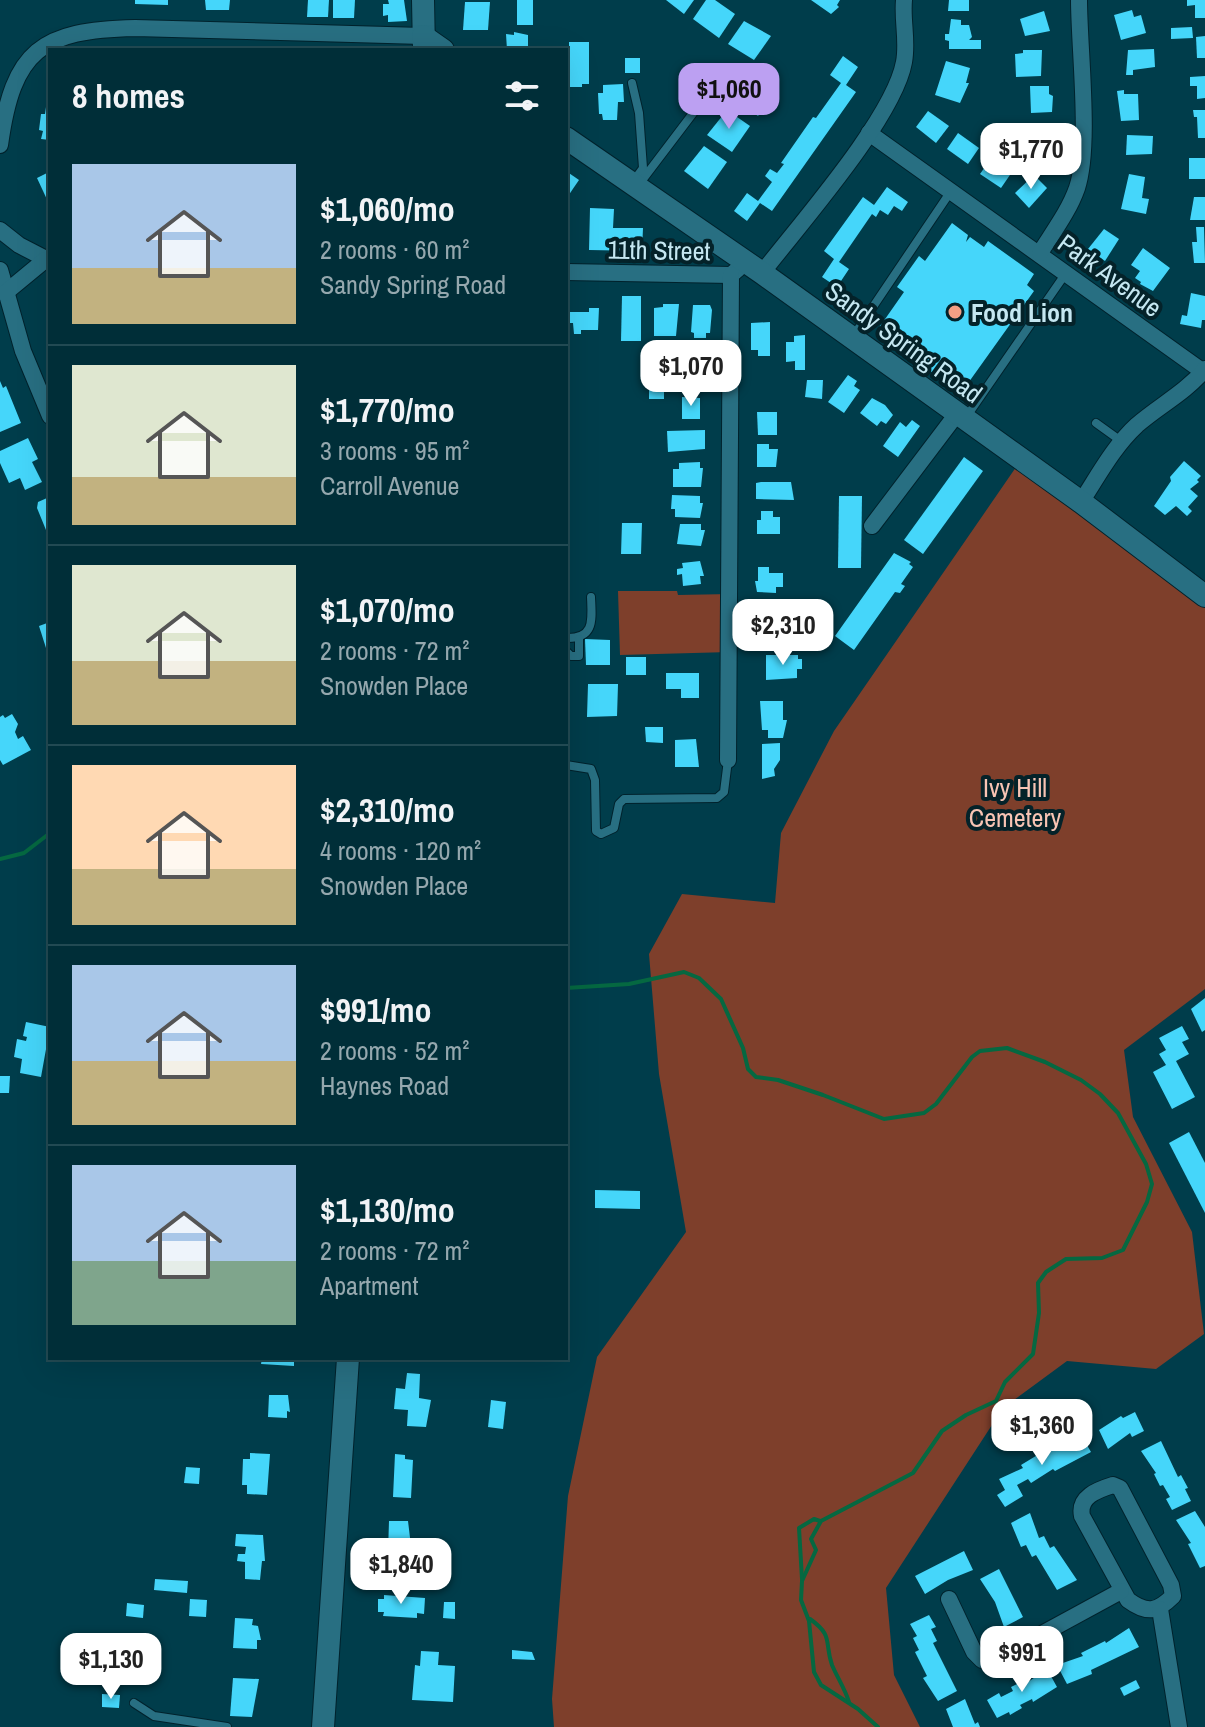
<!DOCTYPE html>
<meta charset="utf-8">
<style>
:root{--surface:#002e38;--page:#0e3a43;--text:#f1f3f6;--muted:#95a8ae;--line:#224a53;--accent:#bca0f2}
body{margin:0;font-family:"Archivo Narrow",sans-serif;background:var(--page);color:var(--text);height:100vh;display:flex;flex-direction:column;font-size:30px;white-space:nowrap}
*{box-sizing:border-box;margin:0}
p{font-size:26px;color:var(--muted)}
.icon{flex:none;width:44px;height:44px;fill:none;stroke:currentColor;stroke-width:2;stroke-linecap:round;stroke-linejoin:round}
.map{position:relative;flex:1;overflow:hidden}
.side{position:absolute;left:48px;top:48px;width:520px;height:1312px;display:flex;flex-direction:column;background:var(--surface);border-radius:0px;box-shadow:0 8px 32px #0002,0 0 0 2px var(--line)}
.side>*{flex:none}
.price{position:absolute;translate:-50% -68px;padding:0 18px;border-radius:16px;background:#fff;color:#222;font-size:26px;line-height:52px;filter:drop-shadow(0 2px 4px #0008)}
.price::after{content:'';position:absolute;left:50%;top:48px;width:24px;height:18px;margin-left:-12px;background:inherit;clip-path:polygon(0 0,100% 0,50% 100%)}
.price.on{background:var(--accent);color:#111}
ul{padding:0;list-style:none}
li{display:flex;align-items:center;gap:24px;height:200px;padding:0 24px}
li+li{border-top:2px solid var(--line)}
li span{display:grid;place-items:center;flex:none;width:224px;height:160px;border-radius:0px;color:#555}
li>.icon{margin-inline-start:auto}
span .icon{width:96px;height:96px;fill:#fffc;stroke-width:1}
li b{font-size:34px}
h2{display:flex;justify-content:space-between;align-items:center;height:96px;padding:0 24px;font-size:34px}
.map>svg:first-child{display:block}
</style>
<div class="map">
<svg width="1205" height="1727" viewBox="0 0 1205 1727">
<rect width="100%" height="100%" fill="#003d4b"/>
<g fill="#7e3f2b">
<polygon points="1021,460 1205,597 1205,989 1124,1050 1133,1117 1192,1232 1204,1334 1156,1369 1067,1361 1003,1408 886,1588 894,1675 920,1727 554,1727 552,1699 568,1496 597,1357 686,1232 659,1074 649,954 682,894 775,903 781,833 834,731"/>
<polygon points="618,591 677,591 678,595 731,594 730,652 620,655"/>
</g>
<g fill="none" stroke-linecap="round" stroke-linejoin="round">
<g stroke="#056841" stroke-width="4">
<polyline points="0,859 24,853 50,833"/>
<polyline points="566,988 629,984 684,972 699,978 721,999 743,1048 748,1069 756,1077 778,1080 823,1095 884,1119 924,1113 936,1104 972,1057 980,1051 1007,1048 1045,1062 1081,1080 1100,1094 1118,1113 1146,1164 1152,1184 1147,1202 1123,1250 1102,1258 1066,1259 1046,1272 1038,1283 1039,1313 1033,1354 1005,1382 996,1401 966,1415 942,1431 913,1473 821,1521 811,1539 816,1550 802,1581 801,1600 809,1621 814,1672 821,1685 858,1709 878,1727"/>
<polyline points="802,1579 799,1528 814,1519 820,1521"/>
<path d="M 810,1619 C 834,1636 824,1642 832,1665 C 837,1677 845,1689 849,1702"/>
</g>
</g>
<g fill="#45d6fa">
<polygon points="135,0 168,0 168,5 135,4"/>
<polygon points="205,0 230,0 229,10 206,10"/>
<polygon points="308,0 329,0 328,17 307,17"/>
<polygon points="333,0 355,0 354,18 333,18"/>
<polygon points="388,0 404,0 407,21 388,22 388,15 383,16 383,4 389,4"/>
<rect x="517" y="0" width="16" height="25"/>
<polygon points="666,0 694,0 684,14"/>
<polygon points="706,0 715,0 735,14 719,38 693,19"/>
<polygon points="811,0 840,0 837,5 839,7 831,14"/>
<polygon points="949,0 969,0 969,11 948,11"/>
<polygon points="1187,0 1205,0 1205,18 1195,18 1195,5 1187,6"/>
<polygon points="465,2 490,2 488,30 463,30"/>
<polygon points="1132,10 1134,17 1141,15 1146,33 1121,40 1114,15"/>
<polygon points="1044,11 1050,31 1025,36 1020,19"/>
<polygon points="951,19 961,20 961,25 969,25 972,37 969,40 981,40 981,49 949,49 949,41 945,40 945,34 949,34"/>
<polygon points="744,21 771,36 754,60 728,44"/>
<polygon points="1192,27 1193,38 1171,39 1171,28"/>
<polygon points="514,32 528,35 528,50 507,50 506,34 514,35"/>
<polygon points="1205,36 1205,58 1197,58 1196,37"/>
<polygon points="569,42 589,42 589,84 582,84 582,87 569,87"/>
<polygon points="1154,49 1155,67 1133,70 1133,75 1126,75 1128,50"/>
<polygon points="1023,50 1042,50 1041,76 1016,77 1015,54 1023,53"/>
<polygon points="843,56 858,67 846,85 856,92 772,211 760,203 747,221 734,211 747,193 758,201 772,182 765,176 770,169 777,173 784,164 781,163 813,117 816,118 841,83 830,75"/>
<rect x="625" y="58" width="15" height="15"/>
<polygon points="946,61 970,68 966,83 969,83 960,103 935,95"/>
<polygon points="755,76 778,92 758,116 734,99"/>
<polygon points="1205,76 1205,98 1197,99 1197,86 1190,86 1190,77"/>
<polygon points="623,84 624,102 618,102 617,120 603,120 602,114 599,114 598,93 603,93 603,85"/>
<polygon points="1030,86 1049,86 1049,94 1053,96 1052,112 1031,113"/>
<polygon points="1124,90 1124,94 1138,94 1139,120 1121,121 1117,91"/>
<polygon points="46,107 50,108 50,140 41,139 43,131 39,130 41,114 45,114"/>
<polygon points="727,110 750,126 732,152 707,135"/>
<polygon points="1193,110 1205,110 1205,138 1198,138 1197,117 1194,117"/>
<polygon points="928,111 949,126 936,143 916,127"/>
<polygon points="1036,130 1040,138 1047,135 1055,150 1031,161 1020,137"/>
<polygon points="958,133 979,148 968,164 947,149"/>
<polygon points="1127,135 1153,136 1152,154 1126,155"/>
<polygon points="704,146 727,162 708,189 684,171"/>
<polygon points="992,157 1012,172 1001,188 980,174"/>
<rect x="1189" y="158" width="16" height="21"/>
<polygon points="566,171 579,180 566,199"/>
<polygon points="47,173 50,178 50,206 37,178"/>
<polygon points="1129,174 1145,177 1142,198 1149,199 1146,214 1121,209"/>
<polygon points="1034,175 1047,188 1029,208 1015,193"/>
<polygon points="887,187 908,202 902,211 894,206 888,215 880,210 876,217 872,214 839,262 849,269 837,287 822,277 834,259 824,251 863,197 874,205"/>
<polygon points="1194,197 1205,197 1205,220 1190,220"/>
<polygon points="590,208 614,209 613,228 643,228 642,251 589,250"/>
<polygon points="952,223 968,235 966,242 970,237 984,247 988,241 1034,274 1027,285 1034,291 961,393 876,332 904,292 897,287 919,256 925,261"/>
<polygon points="1196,227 1204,227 1205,263 1194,263 1192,242 1197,242"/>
<polygon points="1104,229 1119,239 1105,261 1088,249"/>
<polygon points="1143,248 1170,268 1153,291 1140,284 1141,282 1135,278 1140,271 1131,265"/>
<polygon points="1191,293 1205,296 1205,320 1202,320 1201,328 1180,324 1182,315 1187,316"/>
<polygon points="622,296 641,296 641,341 621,341"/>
<polygon points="663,304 679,304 676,336 654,336 654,308 663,307"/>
<polygon points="693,305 710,305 712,310 710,333 706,333 706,338 694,338 694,333 691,332"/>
<polygon points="589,308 599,308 598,330 581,330 581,334 574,334 573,323 566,323 566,312 589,312"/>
<polygon points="770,322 770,356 758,356 758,350 751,350 751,323"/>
<polygon points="805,335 805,370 795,370 795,361 786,362 786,342 794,342 794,336"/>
<polygon points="848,375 857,381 854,386 860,390 844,413 828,402"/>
<polygon points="807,380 823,380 822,399 805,397"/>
<polygon points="0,381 3,388 6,386 21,423 0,432"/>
<rect x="649" y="390" width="15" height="9"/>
<polygon points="682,397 700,398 700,419 682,419"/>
<polygon points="872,398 885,405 893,415 886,424 881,421 877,426 860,413"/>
<polygon points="757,412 777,412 777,435 758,435"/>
<polygon points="912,420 920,426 898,457 883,446 900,422 906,427"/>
<polygon points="705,430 705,449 668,452 667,431"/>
<polygon points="28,438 38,459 32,462 42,482 25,490 20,478 9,483 0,463 0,451"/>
<polygon points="757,444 769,444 769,449 778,449 776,467 757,467"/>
<polygon points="964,457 983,471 923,554 904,540"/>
<polygon points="1184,461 1201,476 1197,480 1199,482 1190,489 1198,496 1188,507 1192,511 1187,516 1176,506 1165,515 1154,506 1171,481 1170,477"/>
<polygon points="700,462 700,468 703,468 701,487 673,487 673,469 679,469 679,463"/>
<polygon points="761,482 791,482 794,500 756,499 756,483"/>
<polygon points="672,495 700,496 700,503 703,503 700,518 675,517 675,509 671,509"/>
<polygon points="839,496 862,496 861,568 838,568"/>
<polygon points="47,498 50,503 50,529 46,530 37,508 38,502"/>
<polygon points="761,511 773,511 773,517 780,517 780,534 757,534 757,520 761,520"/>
<polygon points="622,523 642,523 641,554 621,554"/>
<polygon points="680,524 701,524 701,530 705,530 701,546 677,544"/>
<polygon points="894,553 911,562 909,564 913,567 901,584 905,586 900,593 895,592 854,650 835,636"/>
<polygon points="700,561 704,576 700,576 701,584 683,586 682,574 677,575 677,569 683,568 682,563"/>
<polygon points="758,567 769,567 769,573 783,573 783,587 776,587 776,593 757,592 755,581 758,581"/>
<polygon points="758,603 778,604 778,608 784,608 780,629 758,628 758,624 753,624 753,613 758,613"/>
<polygon points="50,622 50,647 46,648 39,626"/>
<polygon points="585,639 610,640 610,665 586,665"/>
<polygon points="766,655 798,655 798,659 802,659 802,669 797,669 797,678 766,680"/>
<rect x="626" y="657" width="20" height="18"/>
<polygon points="666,673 699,673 699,698 681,698 681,689 666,689"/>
<polygon points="588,684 618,684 617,716 587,717"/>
<polygon points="760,701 783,701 783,720 787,720 783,738 768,738 768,730 762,730"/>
<polygon points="12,714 18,724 15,732 18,739 23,736 31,750 3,765 0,760 0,717 3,715 5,718"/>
<polygon points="645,727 663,727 663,743 646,742"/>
<polygon points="696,739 699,767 675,767 675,740"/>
<polygon points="780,743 780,760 774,769 775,776 762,779 762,744"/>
<polygon points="1205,998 1205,1030 1202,1032 1191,1009"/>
<polygon points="26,1022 50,1027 41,1077 20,1073 22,1059 14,1057 17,1039 26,1041 27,1037 23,1036"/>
<polygon points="1182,1026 1189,1039 1182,1042 1189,1054 1176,1061 1195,1097 1172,1109 1153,1072 1166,1065 1159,1054 1166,1050 1159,1038"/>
<polygon points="0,1076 10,1076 9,1093 0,1093"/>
<polygon points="1189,1132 1205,1163 1205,1213 1169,1143"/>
<polygon points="595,1190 640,1191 640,1209 595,1208"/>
<polygon points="262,1358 294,1358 294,1366 261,1364"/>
<polygon points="407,1373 420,1374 419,1398 431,1400 426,1427 407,1426 408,1410 394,1409 396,1388 405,1389"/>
<polygon points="269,1395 288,1395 290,1412 287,1411 287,1418 268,1417"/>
<polygon points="491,1400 506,1402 503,1429 488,1427"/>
<polygon points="1135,1412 1144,1431 1132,1437 1130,1433 1108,1449 1099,1430 1121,1416 1123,1418"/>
<polygon points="1081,1435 1091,1452 1055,1471 1053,1469 1031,1483 1028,1479 1017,1485 1023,1496 1005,1507 997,1495 1005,1490 999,1479 1023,1468 1021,1465 1044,1451 1046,1454 1057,1447 1056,1445 1068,1438 1069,1441"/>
<polygon points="1161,1441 1178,1477 1181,1475 1188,1488 1185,1489 1191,1501 1172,1510 1166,1499 1170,1497 1163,1485 1160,1486 1154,1474 1156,1473 1141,1451"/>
<polygon points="250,1453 270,1454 267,1495 247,1494 247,1485 242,1485 243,1459 250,1459"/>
<polygon points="395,1454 405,1455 405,1459 413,1460 411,1498 393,1497"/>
<polygon points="186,1467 200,1468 199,1484 184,1483"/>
<polygon points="1195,1511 1205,1527 1205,1566 1200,1568 1188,1544 1191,1543 1176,1520"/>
<polygon points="1030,1513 1039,1538 1044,1536 1050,1548 1054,1546 1077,1580 1057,1590 1036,1555 1032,1557 1026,1545 1021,1547 1011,1523"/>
<polygon points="389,1521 408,1521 411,1546 407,1546 407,1552 388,1552"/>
<polygon points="236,1534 263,1535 265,1561 262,1561 260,1580 245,1579 245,1562 237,1561 238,1554 245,1554 246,1547 235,1546"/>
<polygon points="964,1551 973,1570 948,1580 925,1594 915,1576"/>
<polygon points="999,1569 1023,1617 1004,1627 995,1602 980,1579"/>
<polygon points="155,1579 188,1581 187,1593 154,1590"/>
<polygon points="384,1595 425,1598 424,1614 417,1613 417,1618 383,1616 384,1612 378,1612 378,1599 384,1599"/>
<polygon points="190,1599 207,1600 206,1617 189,1616"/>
<polygon points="444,1602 455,1602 455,1619 443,1618"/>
<polygon points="127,1603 144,1605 143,1618 126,1616"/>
<polygon points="929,1615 936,1627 931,1629 937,1641 933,1643 957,1691 938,1701 923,1678 927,1676 915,1652 919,1650 913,1638 917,1636 910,1624"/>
<polygon points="235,1618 253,1619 252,1625 258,1626 261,1640 257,1640 257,1649 233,1648"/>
<polygon points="1129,1628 1139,1647 1091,1670 1092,1674 1067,1684 1057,1665 1083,1656 1081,1653 1105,1641 1106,1643"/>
<polygon points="512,1650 532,1652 535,1660 512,1659"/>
<polygon points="421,1651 439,1652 438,1665 455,1666 453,1702 412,1700 415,1665 420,1666"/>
<polygon points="111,1660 140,1661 139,1683 110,1682"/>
<polygon points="1047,1669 1057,1687 1033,1702 1032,1699 1020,1705 1022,1708 1010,1715 1009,1712 997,1718 987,1700 999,1693 1001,1697 1013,1691 1011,1687 1023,1681 1025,1684"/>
<polygon points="233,1678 259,1679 252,1717 230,1716"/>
<polygon points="1136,1680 1140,1688 1124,1696 1120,1688"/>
<polygon points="102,1694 120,1695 119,1708 102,1707"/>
<polygon points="965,1699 975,1724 978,1722 980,1727 953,1727 946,1709"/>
</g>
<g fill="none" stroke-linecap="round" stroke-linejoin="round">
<g stroke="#00222c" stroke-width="10">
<g id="lane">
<polyline points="632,83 639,113 643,168 632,183"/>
<polyline points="637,187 719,79"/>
<polyline points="854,335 951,191"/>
<polyline points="967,416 1066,273"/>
<polyline points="1096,423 1121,441"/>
<path d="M 566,638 C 595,639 592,620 591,597"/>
<polyline points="566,651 571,656 579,656 579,639"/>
<polyline points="566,765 591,769 595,780 596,831 601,834 614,828 619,804 624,799 717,798 724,792 728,760"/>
<polyline points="134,1703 154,1716 227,1727"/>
</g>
</g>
<g stroke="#00222c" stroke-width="18">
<g id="street">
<polyline points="869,133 1205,373"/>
<path d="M 0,145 C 13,50 41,30 135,28 L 423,36"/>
<polyline points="0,230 19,245 50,261"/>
<path d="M 1040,253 C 1053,232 1069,211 1077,188 C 1091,146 1079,48 1079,0"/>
<polyline points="0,270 23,351 50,416"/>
<polyline points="566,272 731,275 738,269"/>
<path d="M 762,273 C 799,225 894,118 904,62 C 908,41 902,21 904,0"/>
<polyline points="5,293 45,260"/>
<path d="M 1081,502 C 1098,476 1114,446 1137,425 C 1160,405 1185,393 1205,369"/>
<polyline points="872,526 956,415"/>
<polyline points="728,760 731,275"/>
<path d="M 1113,1485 L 1120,1488 L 1171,1585 L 1173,1596 C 1157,1612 1147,1614 1128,1600 L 1082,1516 C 1078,1497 1097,1490 1113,1485 Z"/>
<polyline points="949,1599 974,1652 982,1660 994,1660 1121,1591"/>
<polyline points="1160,1609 1179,1727"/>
</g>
</g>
<g stroke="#00222c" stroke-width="24">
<g id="secondary">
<polyline points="423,0 424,50"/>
<polyline points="423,36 443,50"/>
<polyline points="566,138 762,273 1081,502 1205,596"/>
<polyline points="323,1727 348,1358"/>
</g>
</g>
<use href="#lane" stroke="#286f82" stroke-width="8"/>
<use href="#street" stroke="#286f82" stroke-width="16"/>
<use href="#secondary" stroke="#286f82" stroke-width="22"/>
</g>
<circle fill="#f39f84" stroke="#042229" stroke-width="3" cx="955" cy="312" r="8"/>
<g text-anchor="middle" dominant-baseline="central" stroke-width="8" stroke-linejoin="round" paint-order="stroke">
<g font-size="26" fill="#c5e7f1" stroke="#042229">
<text transform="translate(659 250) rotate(1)">11th Street</text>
<text transform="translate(1110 275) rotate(36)">Park Avenue</text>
<text transform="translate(904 342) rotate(36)">Sandy Spring Road</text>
</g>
<g font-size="26" font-weight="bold" fill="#c5e7f1" stroke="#042229" text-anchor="start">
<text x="971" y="312">Food Lion</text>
</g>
<g font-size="26" fill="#f8c4b4" stroke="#042229">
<text x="1015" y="787">Ivy Hill<tspan x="1015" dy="30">Cemetery</tspan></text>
</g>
</g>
</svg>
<b class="price on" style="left:729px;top:131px">$1,060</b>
<b class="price" style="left:1031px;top:191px">$1,770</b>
<b class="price" style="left:691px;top:408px">$1,070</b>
<b class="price" style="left:783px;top:667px">$2,310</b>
<b class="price" style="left:1042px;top:1467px">$1,360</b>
<b class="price" style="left:401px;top:1606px">$1,840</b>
<b class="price" style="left:1022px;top:1694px">$991</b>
<b class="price" style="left:111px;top:1701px">$1,130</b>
<section class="side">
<h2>8 homes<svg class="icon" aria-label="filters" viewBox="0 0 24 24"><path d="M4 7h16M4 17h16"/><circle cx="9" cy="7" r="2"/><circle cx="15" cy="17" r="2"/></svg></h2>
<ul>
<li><span style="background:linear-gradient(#a9c7e8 65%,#c2b280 0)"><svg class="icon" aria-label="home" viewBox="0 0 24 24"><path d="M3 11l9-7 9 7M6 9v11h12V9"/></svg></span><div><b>$1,060/mo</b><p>2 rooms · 60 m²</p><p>Sandy Spring Road</p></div></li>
<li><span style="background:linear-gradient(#dfe7d0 70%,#c2b280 0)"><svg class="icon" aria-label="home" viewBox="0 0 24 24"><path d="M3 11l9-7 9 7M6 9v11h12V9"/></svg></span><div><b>$1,770/mo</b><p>3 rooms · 95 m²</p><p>Carroll Avenue</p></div></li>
<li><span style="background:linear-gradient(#dfe7d0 60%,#c2b280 0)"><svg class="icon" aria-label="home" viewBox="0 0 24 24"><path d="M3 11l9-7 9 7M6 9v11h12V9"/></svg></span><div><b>$1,070/mo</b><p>2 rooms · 72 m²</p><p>Snowden Place</p></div></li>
<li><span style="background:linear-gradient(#ffd9b3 65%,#c2b280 0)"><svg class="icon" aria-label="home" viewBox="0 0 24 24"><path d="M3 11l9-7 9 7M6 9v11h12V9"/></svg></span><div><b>$2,310/mo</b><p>4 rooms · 120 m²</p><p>Snowden Place</p></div></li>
<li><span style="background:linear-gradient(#a9c7e8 60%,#c2b280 0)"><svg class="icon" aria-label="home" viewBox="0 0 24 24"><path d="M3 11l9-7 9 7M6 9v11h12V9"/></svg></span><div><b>$991/mo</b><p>2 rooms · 52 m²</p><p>Haynes Road</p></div></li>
<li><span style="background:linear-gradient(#a9c7e8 60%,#7fa58c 0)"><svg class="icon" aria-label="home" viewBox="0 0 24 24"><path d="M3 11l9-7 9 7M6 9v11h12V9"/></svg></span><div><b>$1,130/mo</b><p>2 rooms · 72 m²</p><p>Apartment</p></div></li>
</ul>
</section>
</div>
